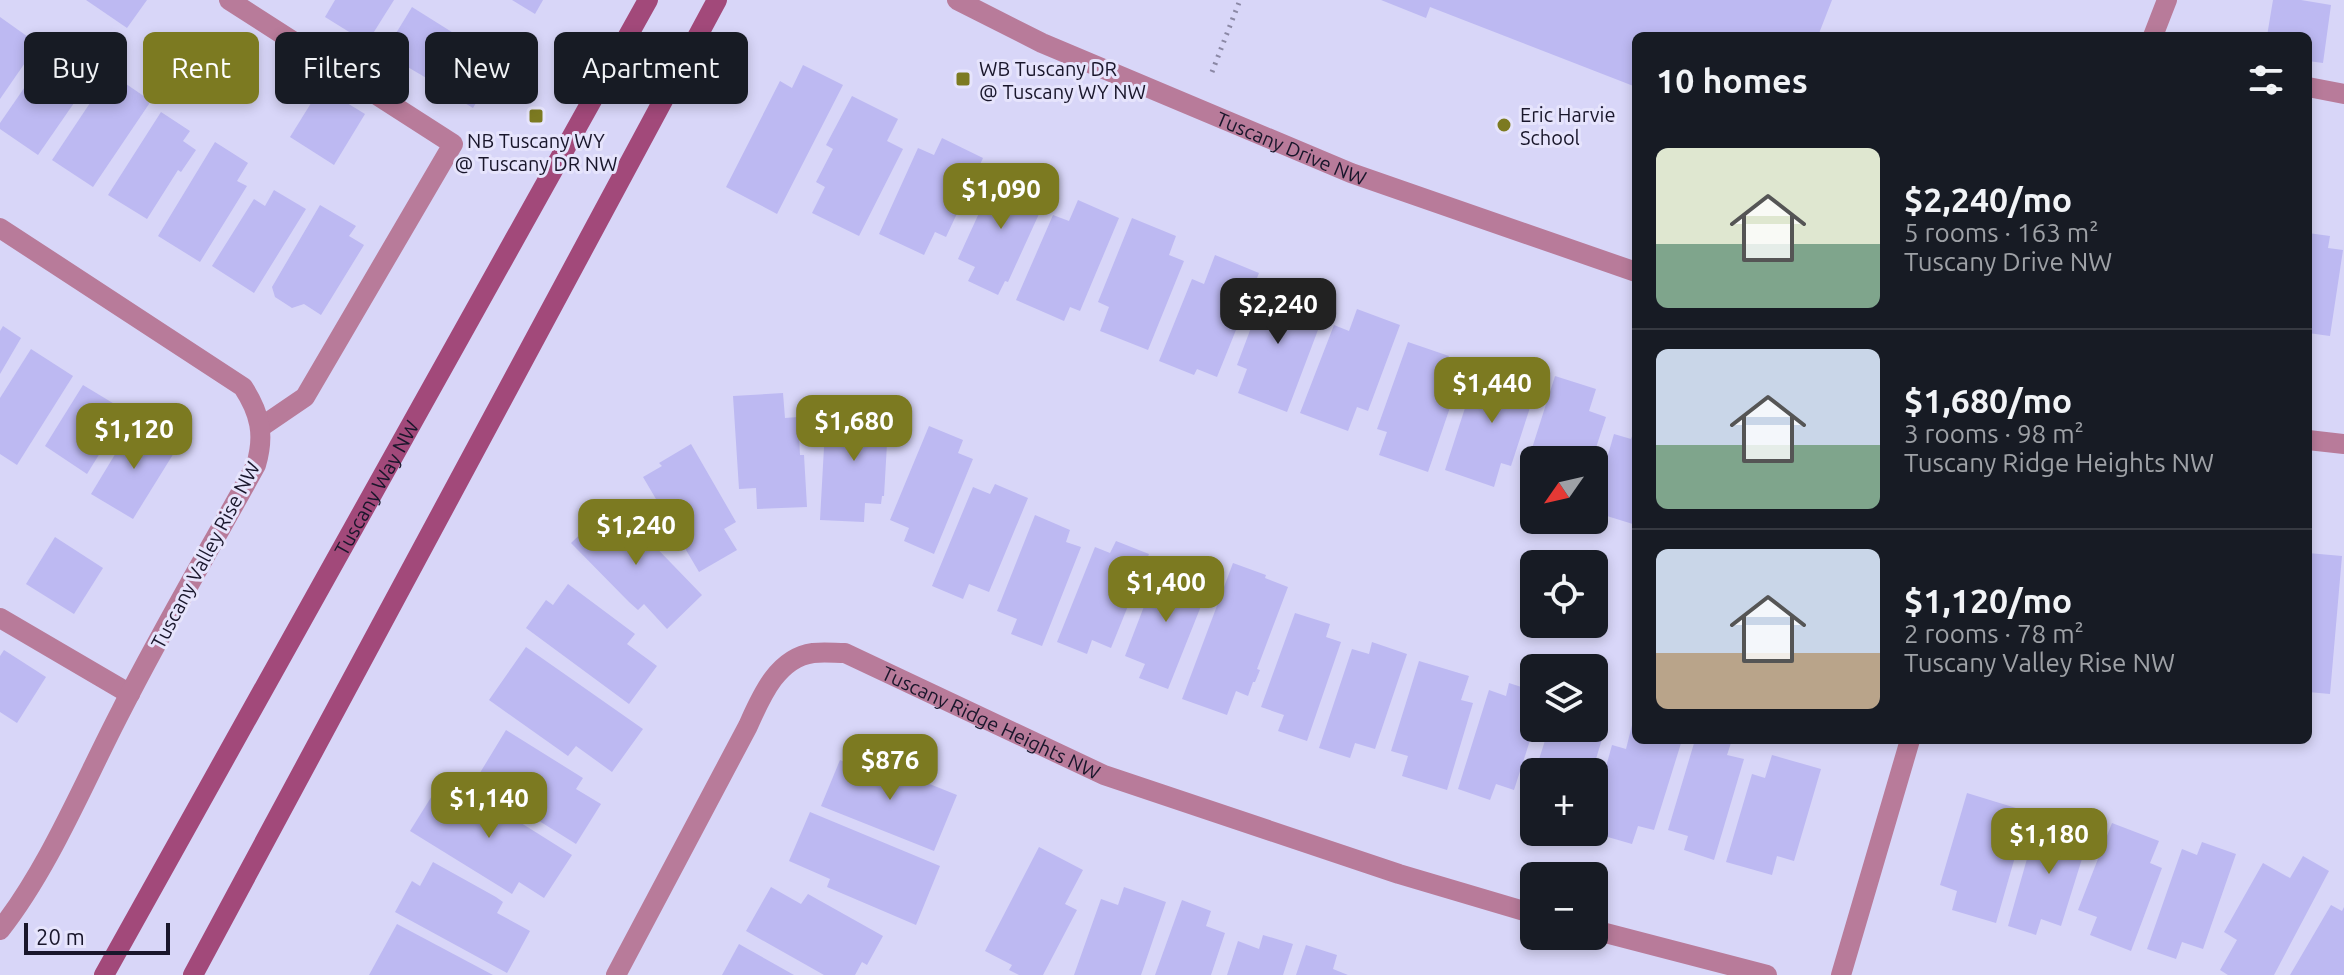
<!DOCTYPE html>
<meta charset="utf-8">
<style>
:root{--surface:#171b24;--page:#242831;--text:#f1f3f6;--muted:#9ea1a6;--line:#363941;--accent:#7c7a21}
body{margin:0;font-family:Ubuntu,sans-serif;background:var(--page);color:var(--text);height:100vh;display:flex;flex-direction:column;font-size:30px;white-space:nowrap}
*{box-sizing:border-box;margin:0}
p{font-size:26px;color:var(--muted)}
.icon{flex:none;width:44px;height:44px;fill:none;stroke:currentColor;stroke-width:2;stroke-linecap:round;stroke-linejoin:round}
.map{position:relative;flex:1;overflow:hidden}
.sheet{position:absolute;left:1632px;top:32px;width:680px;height:712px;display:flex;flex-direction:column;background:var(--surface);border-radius:12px;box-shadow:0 4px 12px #0003}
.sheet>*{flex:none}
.hud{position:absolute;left:24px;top:32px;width:760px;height:72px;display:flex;gap:16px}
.needle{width:52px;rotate:236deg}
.fabs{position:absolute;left:1520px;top:446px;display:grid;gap:16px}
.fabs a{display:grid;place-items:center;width:88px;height:88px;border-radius:12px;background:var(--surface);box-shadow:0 4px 12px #0003;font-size:40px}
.scale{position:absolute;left:24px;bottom:20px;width:146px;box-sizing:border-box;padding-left:8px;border:4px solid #19162b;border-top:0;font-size:22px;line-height:28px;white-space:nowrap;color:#19162b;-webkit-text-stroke:6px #e6e4fc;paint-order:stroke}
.price{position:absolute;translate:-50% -68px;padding:0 18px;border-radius:16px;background:var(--accent);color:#fff;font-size:26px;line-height:52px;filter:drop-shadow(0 2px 4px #0008)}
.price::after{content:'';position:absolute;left:50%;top:48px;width:24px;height:18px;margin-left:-12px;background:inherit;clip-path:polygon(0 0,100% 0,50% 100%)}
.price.current{background:#222;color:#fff}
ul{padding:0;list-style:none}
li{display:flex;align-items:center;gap:24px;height:200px;padding:0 24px}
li+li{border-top:2px solid var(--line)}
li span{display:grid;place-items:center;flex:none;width:224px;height:160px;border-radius:12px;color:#555}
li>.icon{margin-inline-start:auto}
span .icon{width:96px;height:96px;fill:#fffc;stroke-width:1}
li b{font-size:34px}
h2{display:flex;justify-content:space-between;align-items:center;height:96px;padding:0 24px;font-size:34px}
.tag{padding:0 28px;border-radius:12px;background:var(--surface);box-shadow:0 4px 12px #0003;font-size:28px;line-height:72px}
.tag.current{background:var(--accent);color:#fff}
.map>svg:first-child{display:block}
</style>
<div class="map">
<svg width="2344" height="975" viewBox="0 0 2344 975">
<rect width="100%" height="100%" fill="#d8d6f8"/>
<g fill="#bdb9f2">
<polygon points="86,0 147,0 127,28"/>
<polygon points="335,0 394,0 367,43 325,17"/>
<polygon points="512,0 543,0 535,14"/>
<polygon points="1381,0 1832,0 1818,36 1636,36 1636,87 1430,7 1426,18"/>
<polygon points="2273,0 2301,0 2331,5 2323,63 2308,61 2308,36 2267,36"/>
<polygon points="412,7 455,34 428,79 384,53"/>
<polygon points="0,17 38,44 0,99"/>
<polygon points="457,39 498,65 473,108 430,82"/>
<polygon points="51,49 92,77 38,155 0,129 0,123"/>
<polygon points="803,65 843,85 777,214 726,187 780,81 792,88"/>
<polygon points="110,73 151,101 93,187 52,160"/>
<polygon points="321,87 365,114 334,165 290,137"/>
<polygon points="852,96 898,119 887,141 903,149 859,236 812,213 825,187 816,182 833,149 826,145"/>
<polygon points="161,112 190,131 183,141 196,150 181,172 178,170 147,219 108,195"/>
<polygon points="942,138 983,158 946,237 935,232 924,255 879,234 918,148 934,155"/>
<polygon points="215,142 248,163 237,181 247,186 200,262 158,236"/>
<polygon points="1001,165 1031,179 1024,194 1044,203 1008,282 1005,281 998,295 968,281 975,267 958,259"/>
<polygon points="274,190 306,209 254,293 212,266 254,199 265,206"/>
<polygon points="1078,200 1119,218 1080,311 1070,307 1064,321 1016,300 1053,215 1069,221"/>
<polygon points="320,205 356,226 349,236 364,245 321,315 304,304 292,308 275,297 272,287"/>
<polygon points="1132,218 1176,236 1169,255 1184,261 1148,350 1100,331 1109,307 1098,302"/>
<polygon points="2308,233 2330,236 2328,248 2343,250 2330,336 2308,333"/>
<polygon points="1215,255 1259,273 1217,377 1197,369 1194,375 1159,361 1192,279 1204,284"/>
<polygon points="1269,280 1312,296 1305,316 1321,322 1287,412 1238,393 1247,369 1237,365"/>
<polygon points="1357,309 1400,325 1368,411 1357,407 1348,431 1300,413 1334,325 1349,331"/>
<polygon points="3,326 21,338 0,374 0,331"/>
<polygon points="1408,342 1449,356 1441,378 1458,384 1428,472 1379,455 1387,432 1377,429"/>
<polygon points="31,349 73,376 17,465 0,454 0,398"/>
<polygon points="1488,364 1539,380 1511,466 1501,463 1494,487 1445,470 1474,380 1481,383"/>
<polygon points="1555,376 1596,389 1589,411 1606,417 1592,460 1534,460 1534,466 1527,464"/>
<polygon points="83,385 126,411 87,474 45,446"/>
<polygon points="783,393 785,418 798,417 800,455 804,455 807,507 757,509 756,488 739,489 733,396"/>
<polygon points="838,405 889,409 884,496 882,496 881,504 865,503 864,522 820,520 825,429 837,429"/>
<polygon points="134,423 177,448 133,519 91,494"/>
<polygon points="1636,425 1636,525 1594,512 1594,503 1614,434 1631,439"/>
<polygon points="929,426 963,440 958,453 973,459 934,554 904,541 909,528 890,520"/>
<polygon points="691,444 736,522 724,529 737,550 699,572 643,477 662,466 659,463"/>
<polygon points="995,484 1028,498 989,592 969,584 963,599 932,586 973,487 990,494"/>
<polygon points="613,503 702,595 667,629 644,604 638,610 629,602 571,543"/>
<polygon points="1035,515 1070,530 1066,542 1081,547 1042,646 1011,634 1017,619 997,611"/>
<polygon points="55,537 103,568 74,614 26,584"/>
<polygon points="1116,541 1149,554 1111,648 1092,640 1087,654 1057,642 1095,547 1110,553"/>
<polygon points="2308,553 2342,556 2330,694 2308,692"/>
<polygon points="1161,562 1195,575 1192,585 1207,591 1168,689 1139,678 1145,664 1125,656"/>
<polygon points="1233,563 1266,575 1265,578 1288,587 1257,669 1260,670 1255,682 1253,682 1248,696 1236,691 1227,715 1182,699"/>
<polygon points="568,584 635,634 627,644 657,666 629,704 526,628 546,600 553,605"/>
<polygon points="1295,613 1330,624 1326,637 1341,642 1307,741 1278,731 1284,715 1261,707"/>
<polygon points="1372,642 1407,654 1375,749 1355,743 1350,758 1319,748 1352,649 1369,654"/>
<polygon points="526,647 643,729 612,772 576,746 568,756 489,700"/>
<polygon points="4,650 46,677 17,723 0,712 0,656"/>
<polygon points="1419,661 1469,676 1461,700 1473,703 1447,790 1402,776 1408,756 1391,751"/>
<polygon points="1509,683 1534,691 1534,728 1514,790 1496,784 1490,800 1458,789 1489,690 1506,696"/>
<polygon points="1594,722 1606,726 1592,772 1535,772 1549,728 1594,728"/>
<polygon points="1632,725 1636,726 1636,740 1682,740 1654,830 1638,826 1632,844 1594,833 1594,810 1612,745 1626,749"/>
<polygon points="506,730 583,778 576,789 601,804 576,844 475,781"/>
<polygon points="1695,740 1732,740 1727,755 1744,759 1714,860 1684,850 1688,836 1668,830"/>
<polygon points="1772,755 1821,769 1794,861 1777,856 1772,875 1726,862 1752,774 1765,778"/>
<polygon points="865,758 957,795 934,851 821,806 840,760 861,769"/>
<polygon points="445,775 572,855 544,898 519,882 512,894 410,831"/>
<polygon points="1967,793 2016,808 2009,832 2021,836 1996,923 1952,910 1957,891 1940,885"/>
<polygon points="810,812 940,866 916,925 827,887 830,879 789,861"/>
<polygon points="2056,819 2091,830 2061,926 2041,919 2036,935 2008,926 2036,827 2052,832"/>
<polygon points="2112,823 2159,841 2150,863 2162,868 2131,951 2090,935 2097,917 2078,910"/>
<polygon points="2202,842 2236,854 2203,949 2182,942 2176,959 2147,949 2182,849 2197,855"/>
<polygon points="1039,847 1083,870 1065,904 1077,910 1043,975 1019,975 1009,970 1012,965 985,951"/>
<polygon points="2303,856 2329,871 2274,975 2228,975 2220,970 2237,940 2224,932 2263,863 2290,878"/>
<polygon points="433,862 496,897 503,902 497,913 530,931 507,973 395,912 412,881 420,886"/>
<polygon points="771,887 801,904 808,894 883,936 867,965 862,962 855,975 824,975 746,931"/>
<polygon points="1124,887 1166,902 1141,975 1074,975 1101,899 1118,905"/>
<polygon points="1182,900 1211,911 1206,926 1225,933 1211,975 1155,975"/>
<polygon points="2331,905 2342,911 2344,907 2344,975 2290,975"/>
<polygon points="397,924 493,975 369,975"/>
<polygon points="1263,935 1293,944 1283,975 1227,975 1238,941 1259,949"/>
<polygon points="739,944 794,975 722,975"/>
<polygon points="1306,945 1337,955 1333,969 1348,975 1296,975"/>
</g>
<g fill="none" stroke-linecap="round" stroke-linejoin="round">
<polyline stroke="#8b88a5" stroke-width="5" stroke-dasharray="2 6" stroke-linecap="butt" points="1212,72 1240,0"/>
<g stroke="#b87b9a" stroke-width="20">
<polyline points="229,0 453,144 305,397 261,427"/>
<polyline points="2308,87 2344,94"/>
<polyline points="0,618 130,694"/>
</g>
<g stroke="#b87b9a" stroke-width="20">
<path id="s1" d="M 957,0 L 1042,43 L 1351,173 L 1636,272"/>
<polyline points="2153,36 2167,0"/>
<path d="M 0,228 L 243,387 C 260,413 265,435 256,465 C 211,547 163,628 121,711 C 84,782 49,868 0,930"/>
<polyline points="2308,440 2344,444"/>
<polyline points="1594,930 1767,975"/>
<path id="s2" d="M 616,975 L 748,726 C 761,697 777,658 813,653 C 824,652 835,653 845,653 L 1104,775 L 1399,874 L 1534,914"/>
<polyline points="1841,975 1910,740"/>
</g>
<g stroke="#a2497a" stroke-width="20">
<path id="s3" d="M 104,975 L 648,0"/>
<polyline points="193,975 717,0"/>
</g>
</g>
<g fill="#7c7a21" stroke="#e6e4fc" stroke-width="3">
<rect x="955" y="71" width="16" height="16" rx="4"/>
<rect x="528" y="108" width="16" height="16" rx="4"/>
<circle cx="1504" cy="125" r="8"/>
</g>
<g text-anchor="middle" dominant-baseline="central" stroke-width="6" stroke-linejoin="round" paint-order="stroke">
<g font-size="20" fill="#19162b" stroke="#e6e4fc" text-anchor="start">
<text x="979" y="68">WB Tuscany DR<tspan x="979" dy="23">@ Tuscany WY NW</tspan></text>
<text x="1520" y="114">Eric Harvie<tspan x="1520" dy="23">School</tspan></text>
<text x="536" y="140" text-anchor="middle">NB Tuscany WY<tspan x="536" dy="23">@ Tuscany DR NW</tspan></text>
</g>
<g font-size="20" fill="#19162b" stroke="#e6e4fc">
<text stroke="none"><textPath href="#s1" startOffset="366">Tuscany Drive NW</textPath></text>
<text stroke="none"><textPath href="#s3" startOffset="558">Tuscany Way NW</textPath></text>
<text transform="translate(205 555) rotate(-62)">Tuscany Valley Rise NW</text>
<text stroke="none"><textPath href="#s2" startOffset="578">Tuscany Ridge Heights NW</textPath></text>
</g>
</g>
</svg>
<div class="fabs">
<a><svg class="needle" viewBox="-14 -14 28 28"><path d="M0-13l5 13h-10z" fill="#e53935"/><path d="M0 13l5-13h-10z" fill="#9ea1a6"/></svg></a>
<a><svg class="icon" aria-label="locate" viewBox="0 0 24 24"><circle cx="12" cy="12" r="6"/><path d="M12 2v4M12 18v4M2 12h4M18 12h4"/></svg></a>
<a><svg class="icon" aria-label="layers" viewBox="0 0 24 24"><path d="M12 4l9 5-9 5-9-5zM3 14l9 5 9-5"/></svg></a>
<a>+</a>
<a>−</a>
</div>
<div class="scale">20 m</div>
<b class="price" style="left:1001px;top:231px">$1,090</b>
<b class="price current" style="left:1278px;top:346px">$2,240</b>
<b class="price" style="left:1492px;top:425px">$1,440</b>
<b class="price" style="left:854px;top:463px">$1,680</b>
<b class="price" style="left:134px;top:471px">$1,120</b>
<b class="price" style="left:636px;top:567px">$1,240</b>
<b class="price" style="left:1166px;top:624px">$1,400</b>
<b class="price" style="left:890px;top:802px">$876</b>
<b class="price" style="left:489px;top:840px">$1,140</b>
<b class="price" style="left:2049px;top:876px">$1,180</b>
<div class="hud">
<a class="tag">Buy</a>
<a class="tag current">Rent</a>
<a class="tag">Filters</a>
<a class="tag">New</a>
<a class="tag">Apartment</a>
</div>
<section class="sheet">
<h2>10 homes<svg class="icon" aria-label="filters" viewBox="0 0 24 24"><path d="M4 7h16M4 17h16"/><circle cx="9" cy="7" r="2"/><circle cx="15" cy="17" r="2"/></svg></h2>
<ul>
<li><span style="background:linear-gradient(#dfe7d0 60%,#7fa58c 0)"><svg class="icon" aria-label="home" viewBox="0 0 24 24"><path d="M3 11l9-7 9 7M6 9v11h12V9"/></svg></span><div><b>$2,240/mo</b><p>5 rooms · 163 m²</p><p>Tuscany Drive NW</p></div></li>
<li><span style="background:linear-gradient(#c9d6e8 60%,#7fa58c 0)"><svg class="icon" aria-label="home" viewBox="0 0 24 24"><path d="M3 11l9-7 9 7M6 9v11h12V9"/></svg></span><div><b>$1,680/mo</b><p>3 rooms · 98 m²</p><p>Tuscany Ridge Heights NW</p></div></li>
<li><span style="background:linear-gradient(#c9d6e8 65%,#b9a48a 0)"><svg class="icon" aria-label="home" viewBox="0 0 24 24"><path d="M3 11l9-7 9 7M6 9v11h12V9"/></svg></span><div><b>$1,120/mo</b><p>2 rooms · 78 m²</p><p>Tuscany Valley Rise NW</p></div></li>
</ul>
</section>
</div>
